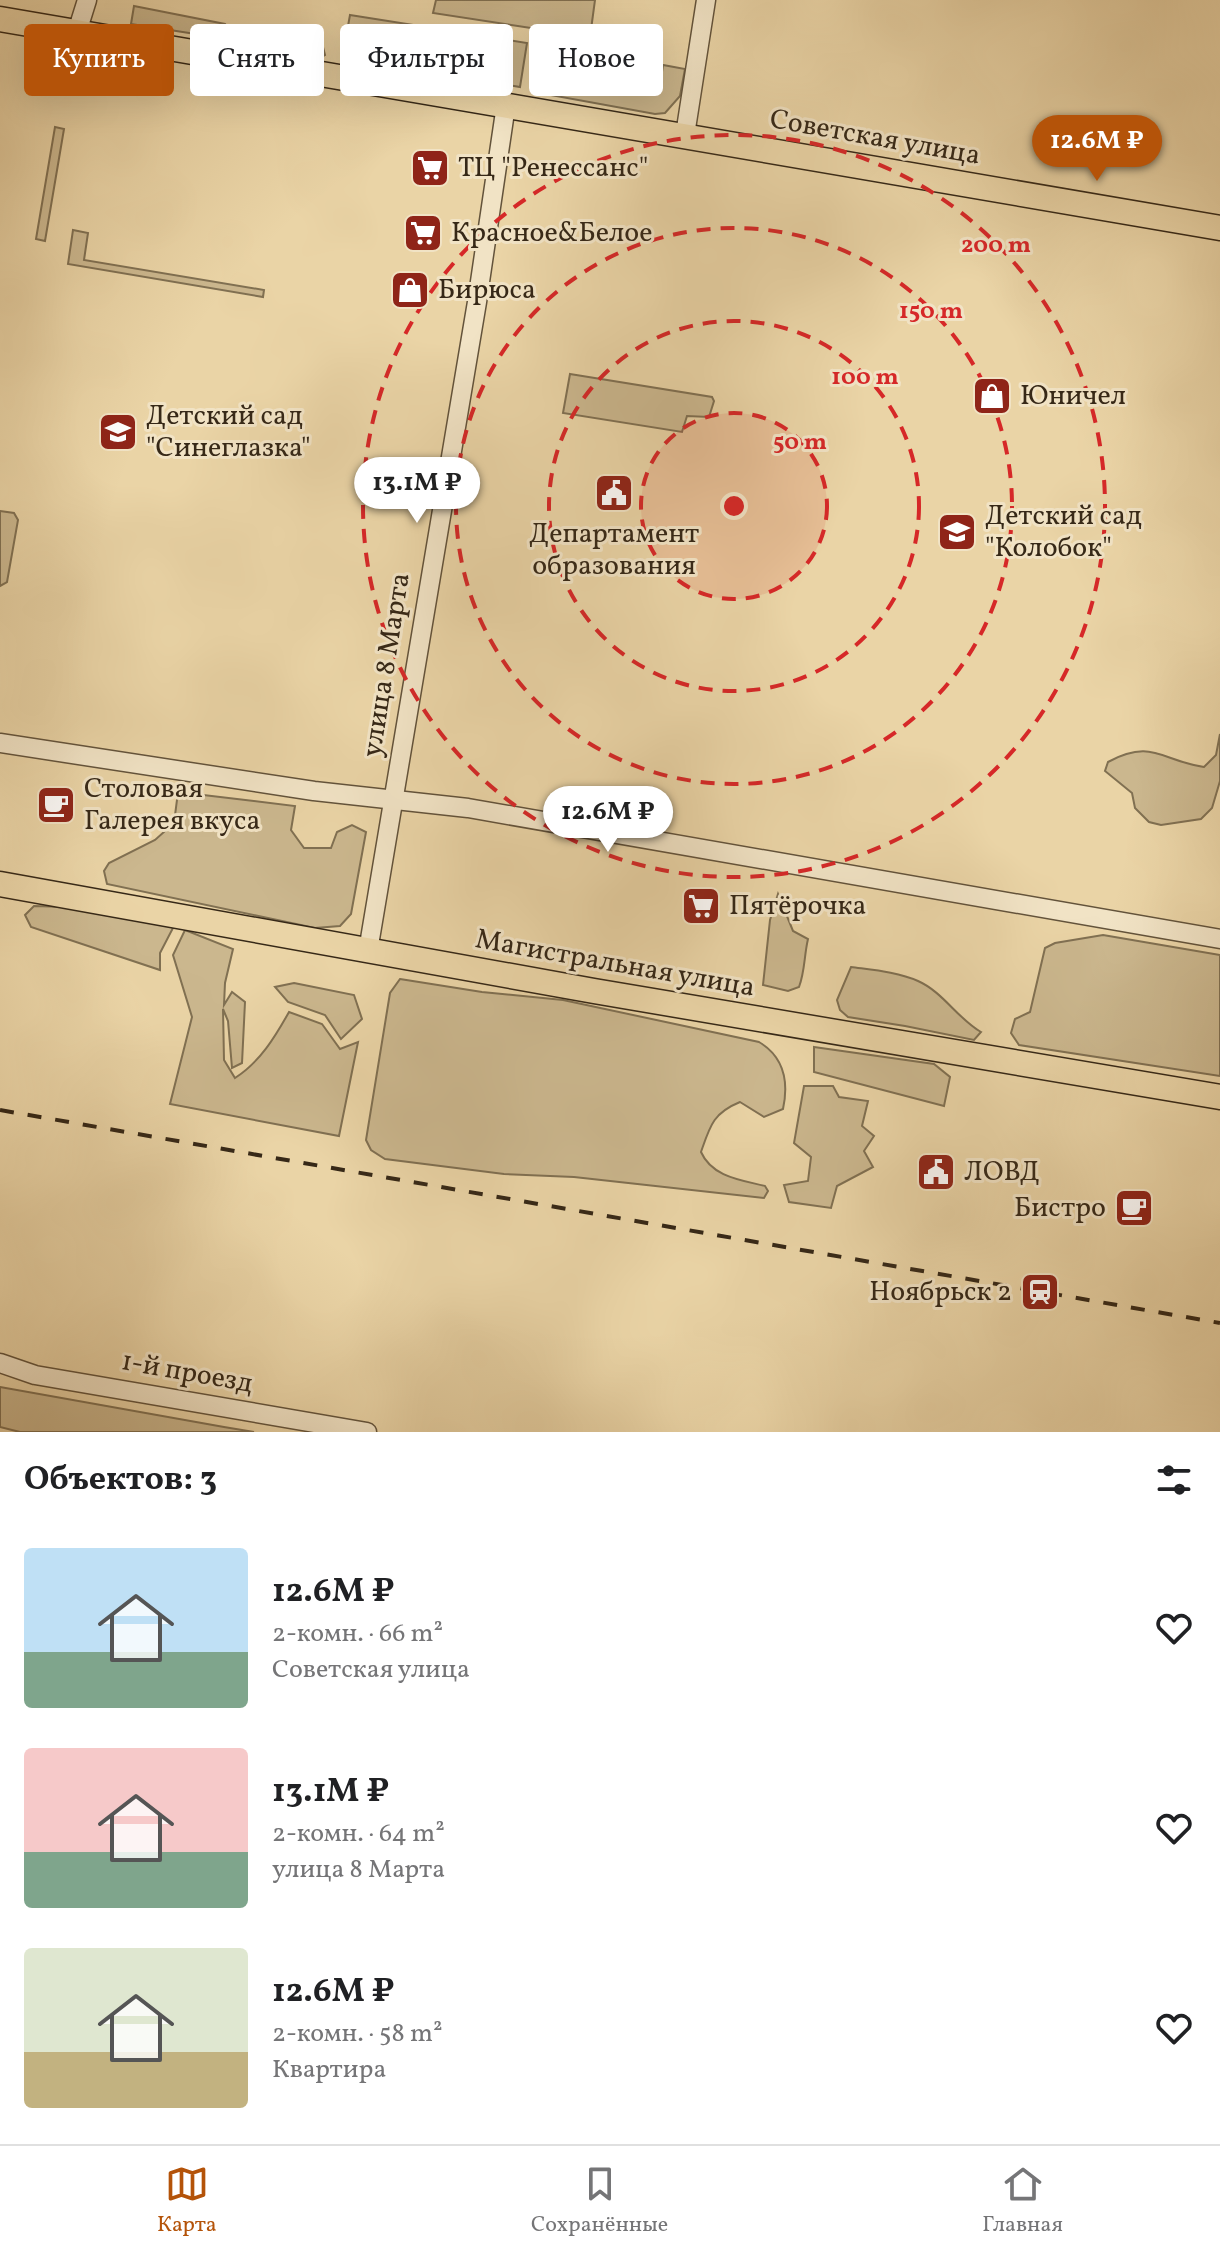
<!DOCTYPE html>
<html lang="ru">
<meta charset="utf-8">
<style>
:root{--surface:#fff;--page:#f2f2f2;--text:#202124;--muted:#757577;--line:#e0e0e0;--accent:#b45309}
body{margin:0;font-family:Vollkorn,serif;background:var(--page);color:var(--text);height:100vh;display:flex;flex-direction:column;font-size:30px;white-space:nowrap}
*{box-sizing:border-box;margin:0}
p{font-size:26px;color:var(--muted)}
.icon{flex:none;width:44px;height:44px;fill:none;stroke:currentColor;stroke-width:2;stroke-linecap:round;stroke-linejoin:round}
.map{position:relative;height:1432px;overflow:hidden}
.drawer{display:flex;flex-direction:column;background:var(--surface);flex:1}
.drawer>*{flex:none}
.banner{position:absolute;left:24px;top:24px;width:800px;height:72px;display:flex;gap:16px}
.price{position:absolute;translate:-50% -68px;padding:0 18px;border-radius:28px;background:#fff;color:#222;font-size:26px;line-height:52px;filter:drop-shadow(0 2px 4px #0008)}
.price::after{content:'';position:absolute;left:50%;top:48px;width:24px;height:18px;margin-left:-12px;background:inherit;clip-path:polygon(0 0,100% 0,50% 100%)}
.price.on{background:var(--accent);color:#fff}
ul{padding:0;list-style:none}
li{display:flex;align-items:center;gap:24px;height:200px;padding:0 24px}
li span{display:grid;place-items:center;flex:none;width:224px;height:160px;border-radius:8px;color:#555}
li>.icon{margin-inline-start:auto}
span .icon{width:96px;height:96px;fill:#fffc;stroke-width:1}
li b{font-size:34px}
h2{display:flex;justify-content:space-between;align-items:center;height:96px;padding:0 24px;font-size:34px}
.pill{padding:0 28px;border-radius:8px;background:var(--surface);box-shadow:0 8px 32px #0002;font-size:28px;line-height:72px}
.pill.on{background:var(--accent);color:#fff}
.menu{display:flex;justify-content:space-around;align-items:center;height:112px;border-top:2px solid var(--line);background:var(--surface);font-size:22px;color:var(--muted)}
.menu a{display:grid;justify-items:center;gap:4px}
.menu .on{color:var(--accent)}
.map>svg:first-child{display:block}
</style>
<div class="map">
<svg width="1220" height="1432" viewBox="0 0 1220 1432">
<rect width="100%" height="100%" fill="#ead4a6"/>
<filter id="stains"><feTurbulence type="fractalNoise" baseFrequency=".0025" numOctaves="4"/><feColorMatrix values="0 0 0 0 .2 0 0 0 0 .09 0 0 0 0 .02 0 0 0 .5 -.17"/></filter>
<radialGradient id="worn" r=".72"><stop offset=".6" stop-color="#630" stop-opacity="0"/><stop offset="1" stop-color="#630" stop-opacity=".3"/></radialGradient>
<g fill="#cbb78e" stroke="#807052" stroke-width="2">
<polygon points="436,0 595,0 590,37 433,13"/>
<polygon points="134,6 225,24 229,29 228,39 131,24"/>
<polygon points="350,15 527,43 520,87 342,59"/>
<polygon points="251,30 322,43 325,55 320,58 247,45 244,40 246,34"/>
<polygon points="541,44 599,51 599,84 659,92 663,65 685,69 680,96 665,113 655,114 534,92"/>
<polygon points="611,52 652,59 649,80 607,74"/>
<polygon points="55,127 64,129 45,241 36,239"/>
<polygon points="73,230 88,233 84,260 264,290 263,297 68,264"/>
<polygon points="570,374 712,397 714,401 709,417 687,416 682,432 563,413"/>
<polygon points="0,511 14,513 18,520 7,582 0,586"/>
<path d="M 1220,734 L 1220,781 L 1212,808 L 1201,819 L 1161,825 L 1149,822 L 1135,808 L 1132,793 L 1105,771 L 1108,762 C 1152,738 1162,761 1204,767 L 1216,755 Z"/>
<polygon points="178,792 295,806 291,830 304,848 331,848 337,832 352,825 366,832 351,914 340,926 315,928 107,884 104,871 109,863 155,840 174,823"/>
<path d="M 778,894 L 793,931 L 808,939 C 804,956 805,971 799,987 L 788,991 L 763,985 L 770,920 Z"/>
<polygon points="34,906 67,907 174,926 160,953 160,970 31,927 25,915"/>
<path d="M 185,930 L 233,949 L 225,983 L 224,1005 L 232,992 L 245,1002 L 242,1063 L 232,1068 L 228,1021 L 223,1009 L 224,1060 L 235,1078 C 260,1062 275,1037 289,1012 L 322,1024 L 340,1049 L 358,1042 L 339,1136 L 170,1104 L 192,1017 L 173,955 Z"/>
<polygon points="1103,935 1220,955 1220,1076 1019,1045 1011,1033 1015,1019 1030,1012 1045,948 1055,943"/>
<path d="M 851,967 C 873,970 898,972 918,981 C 943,992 958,1019 981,1032 L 974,1040 L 905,1026 L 848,1017 L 840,1010 L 837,1000 Z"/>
<path d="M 400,979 L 482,992 L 563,1000 L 759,1042 C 784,1057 789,1081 783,1109 L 764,1117 L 740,1102 C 713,1113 710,1126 701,1152 C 712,1177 741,1180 765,1186 L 768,1191 L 764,1198 L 574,1177 L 504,1174 L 385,1159 L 371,1150 L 366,1140 L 390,993 Z"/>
<polygon points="294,983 354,995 362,1019 341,1039 325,1015 288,1002 275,987"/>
<polygon points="814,1047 934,1064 950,1077 944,1106 814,1072"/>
<polygon points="804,1086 833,1086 839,1097 868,1101 862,1126 874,1136 864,1151 873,1167 837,1186 831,1208 789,1202 784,1185 808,1181 811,1157 794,1143"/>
<polygon points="0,1387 224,1427 254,1432 20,1432 0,1427"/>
</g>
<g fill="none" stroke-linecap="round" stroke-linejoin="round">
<g stroke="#63533b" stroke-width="21">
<g id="minor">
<polyline points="77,32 87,0"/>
<polyline points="685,135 706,0"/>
<polyline points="0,743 314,791 468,808 1220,939"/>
<polyline points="368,951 477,302 506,105"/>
<polyline points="0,1363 35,1375 367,1432"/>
</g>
</g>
<g stroke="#362817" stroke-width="27">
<g id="major">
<polyline points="0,19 1220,228"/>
<polyline points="0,884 594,991 1220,1097"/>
</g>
</g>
<use href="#minor" stroke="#f1e3c5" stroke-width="18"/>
<use href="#major" stroke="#ead4a6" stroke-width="24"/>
<polyline stroke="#362817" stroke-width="4" stroke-dasharray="14 14" stroke-linecap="butt" points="0,1110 1220,1323"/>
</g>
<circle cx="734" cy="506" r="93" fill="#d62828" fill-opacity=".12"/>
<g fill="none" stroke="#d62828" stroke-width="4" stroke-dasharray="14 10">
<circle cx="734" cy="506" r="93"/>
<circle cx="734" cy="506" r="185"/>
<circle cx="734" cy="506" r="278"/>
<circle cx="734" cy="506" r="371"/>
</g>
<defs>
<g id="supermarket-square" transform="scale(2)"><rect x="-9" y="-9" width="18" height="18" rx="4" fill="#8f2418" stroke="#f1e3c5"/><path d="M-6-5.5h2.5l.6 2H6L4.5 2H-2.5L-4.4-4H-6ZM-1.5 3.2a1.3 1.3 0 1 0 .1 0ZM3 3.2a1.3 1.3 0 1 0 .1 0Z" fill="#fff"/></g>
<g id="shop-square" transform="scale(2)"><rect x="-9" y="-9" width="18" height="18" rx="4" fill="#8f2418" stroke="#f1e3c5"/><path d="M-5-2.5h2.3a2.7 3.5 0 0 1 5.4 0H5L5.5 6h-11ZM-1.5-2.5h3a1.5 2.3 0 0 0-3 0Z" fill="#fff"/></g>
<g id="school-square" transform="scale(2)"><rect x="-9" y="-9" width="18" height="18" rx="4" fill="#8f2418" stroke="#f1e3c5"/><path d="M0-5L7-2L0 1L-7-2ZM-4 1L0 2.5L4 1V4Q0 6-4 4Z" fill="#fff"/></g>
<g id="civic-square" transform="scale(2)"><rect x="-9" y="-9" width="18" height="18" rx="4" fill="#8f2418" stroke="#f1e3c5"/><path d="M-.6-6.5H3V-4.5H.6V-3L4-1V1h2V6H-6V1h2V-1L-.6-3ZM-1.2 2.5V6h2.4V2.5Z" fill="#fff"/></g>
<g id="cafe-square" transform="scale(2)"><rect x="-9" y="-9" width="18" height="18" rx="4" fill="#8f2418" stroke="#f1e3c5"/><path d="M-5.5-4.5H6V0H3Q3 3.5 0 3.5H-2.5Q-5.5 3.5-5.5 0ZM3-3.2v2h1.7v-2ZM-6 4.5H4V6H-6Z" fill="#fff"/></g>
<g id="station-square" transform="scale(2)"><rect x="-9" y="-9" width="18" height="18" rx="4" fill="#8f2418" stroke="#f1e3c5"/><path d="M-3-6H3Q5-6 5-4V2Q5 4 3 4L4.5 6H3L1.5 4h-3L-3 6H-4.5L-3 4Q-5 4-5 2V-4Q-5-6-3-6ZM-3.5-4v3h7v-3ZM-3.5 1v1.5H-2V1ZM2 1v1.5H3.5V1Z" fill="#fff"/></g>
</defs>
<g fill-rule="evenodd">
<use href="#supermarket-square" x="430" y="168"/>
<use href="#supermarket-square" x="423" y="233"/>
<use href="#shop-square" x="410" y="290"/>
<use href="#shop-square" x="992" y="396"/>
<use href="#school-square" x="118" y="432"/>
<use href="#civic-square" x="614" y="493"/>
<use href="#school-square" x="957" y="532"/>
<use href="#cafe-square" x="56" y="805"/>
<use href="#supermarket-square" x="701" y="906"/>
<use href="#civic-square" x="936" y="1172"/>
<use href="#cafe-square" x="1134" y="1208"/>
<use href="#station-square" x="1040" y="1292"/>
</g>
<g text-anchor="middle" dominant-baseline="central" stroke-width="6" stroke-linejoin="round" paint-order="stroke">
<g font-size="28" fill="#362817" stroke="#f1e3c5">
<text transform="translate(875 138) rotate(10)">Советская улица</text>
<text transform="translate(387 665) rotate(-81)">улица 8 Марта</text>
<text transform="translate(615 964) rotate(10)">Магистральная улица</text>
<text transform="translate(187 1373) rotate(10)">1-й проезд</text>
</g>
<g font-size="28" fill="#362817" stroke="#f1e3c5" text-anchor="start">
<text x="458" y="168">ТЦ "Ренессанс"</text>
<text x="451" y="233">Красное&amp;Белое</text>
<text x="438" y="290">Бирюса</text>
<text x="1020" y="396">Юничел</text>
<text x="146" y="416">Детский сад<tspan x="146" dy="32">"Синеглазка"</tspan></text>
<text x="985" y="516">Детский сад<tspan x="985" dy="32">"Колобок"</tspan></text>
<text x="614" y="534" text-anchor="middle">Департамент<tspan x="614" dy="32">образования</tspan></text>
<text x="84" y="789">Столовая<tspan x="84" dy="32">Галерея вкуса</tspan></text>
<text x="729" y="906">Пятёрочка</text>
<text x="964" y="1172">ЛОВД</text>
<text x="1106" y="1208" text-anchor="end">Бистро</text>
<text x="1012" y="1292" text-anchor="end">Ноябрьск 2</text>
</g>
</g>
<circle cx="734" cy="506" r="12" fill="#d62828" stroke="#f1e3c5" stroke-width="4"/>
<g font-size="24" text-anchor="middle" font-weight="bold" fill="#d62828" stroke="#f1e3c5" stroke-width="6" stroke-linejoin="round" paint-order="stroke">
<text x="996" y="252">200 m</text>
<text x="931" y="318">150 m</text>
<text x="865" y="384">100 m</text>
<text x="800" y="449">50 m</text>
</g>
<rect width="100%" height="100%" filter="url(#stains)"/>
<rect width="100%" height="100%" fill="url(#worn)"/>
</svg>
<b class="price on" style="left:1097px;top:183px">12.6M ₽</b>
<b class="price" style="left:417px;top:525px">13.1M ₽</b>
<b class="price" style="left:608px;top:854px">12.6M ₽</b>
<div class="banner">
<a class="pill on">Купить</a>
<a class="pill">Снять</a>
<a class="pill">Фильтры</a>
<a class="pill">Новое</a>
</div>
</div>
<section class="drawer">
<h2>Объектов: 3<svg class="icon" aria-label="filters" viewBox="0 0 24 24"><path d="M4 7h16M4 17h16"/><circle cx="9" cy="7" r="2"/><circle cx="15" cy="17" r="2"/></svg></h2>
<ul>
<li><span style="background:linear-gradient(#bfe0f5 65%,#7fa58c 0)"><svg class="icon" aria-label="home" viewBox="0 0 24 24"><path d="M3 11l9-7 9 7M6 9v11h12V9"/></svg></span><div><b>12.6M ₽</b><p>2-комн. · 66 m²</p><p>Советская улица</p></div><svg class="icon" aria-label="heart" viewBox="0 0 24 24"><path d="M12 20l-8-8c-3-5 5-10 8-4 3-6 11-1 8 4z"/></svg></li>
<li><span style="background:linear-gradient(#f6c9c9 65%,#7fa58c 0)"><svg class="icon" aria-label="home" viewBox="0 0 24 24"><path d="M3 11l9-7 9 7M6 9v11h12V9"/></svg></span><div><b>13.1M ₽</b><p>2-комн. · 64 m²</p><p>улица 8 Марта</p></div><svg class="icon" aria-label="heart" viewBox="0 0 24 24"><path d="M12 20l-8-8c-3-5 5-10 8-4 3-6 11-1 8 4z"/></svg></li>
<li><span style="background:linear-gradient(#dfe7d0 65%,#c2b280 0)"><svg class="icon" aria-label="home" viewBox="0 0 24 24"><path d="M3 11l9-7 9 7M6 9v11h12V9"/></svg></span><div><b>12.6M ₽</b><p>2-комн. · 58 m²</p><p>Квартира</p></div><svg class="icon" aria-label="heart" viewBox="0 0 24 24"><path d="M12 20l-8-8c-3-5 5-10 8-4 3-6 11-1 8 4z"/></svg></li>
</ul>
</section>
<nav class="menu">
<a class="on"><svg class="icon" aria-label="map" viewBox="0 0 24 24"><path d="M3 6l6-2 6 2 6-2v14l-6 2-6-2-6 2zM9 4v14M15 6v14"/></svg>Карта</a>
<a><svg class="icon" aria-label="saved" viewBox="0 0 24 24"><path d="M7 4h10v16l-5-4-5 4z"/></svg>Сохранённые</a>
<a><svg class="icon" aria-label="home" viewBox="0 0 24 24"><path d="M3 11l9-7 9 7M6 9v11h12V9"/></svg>Главная</a>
</nav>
